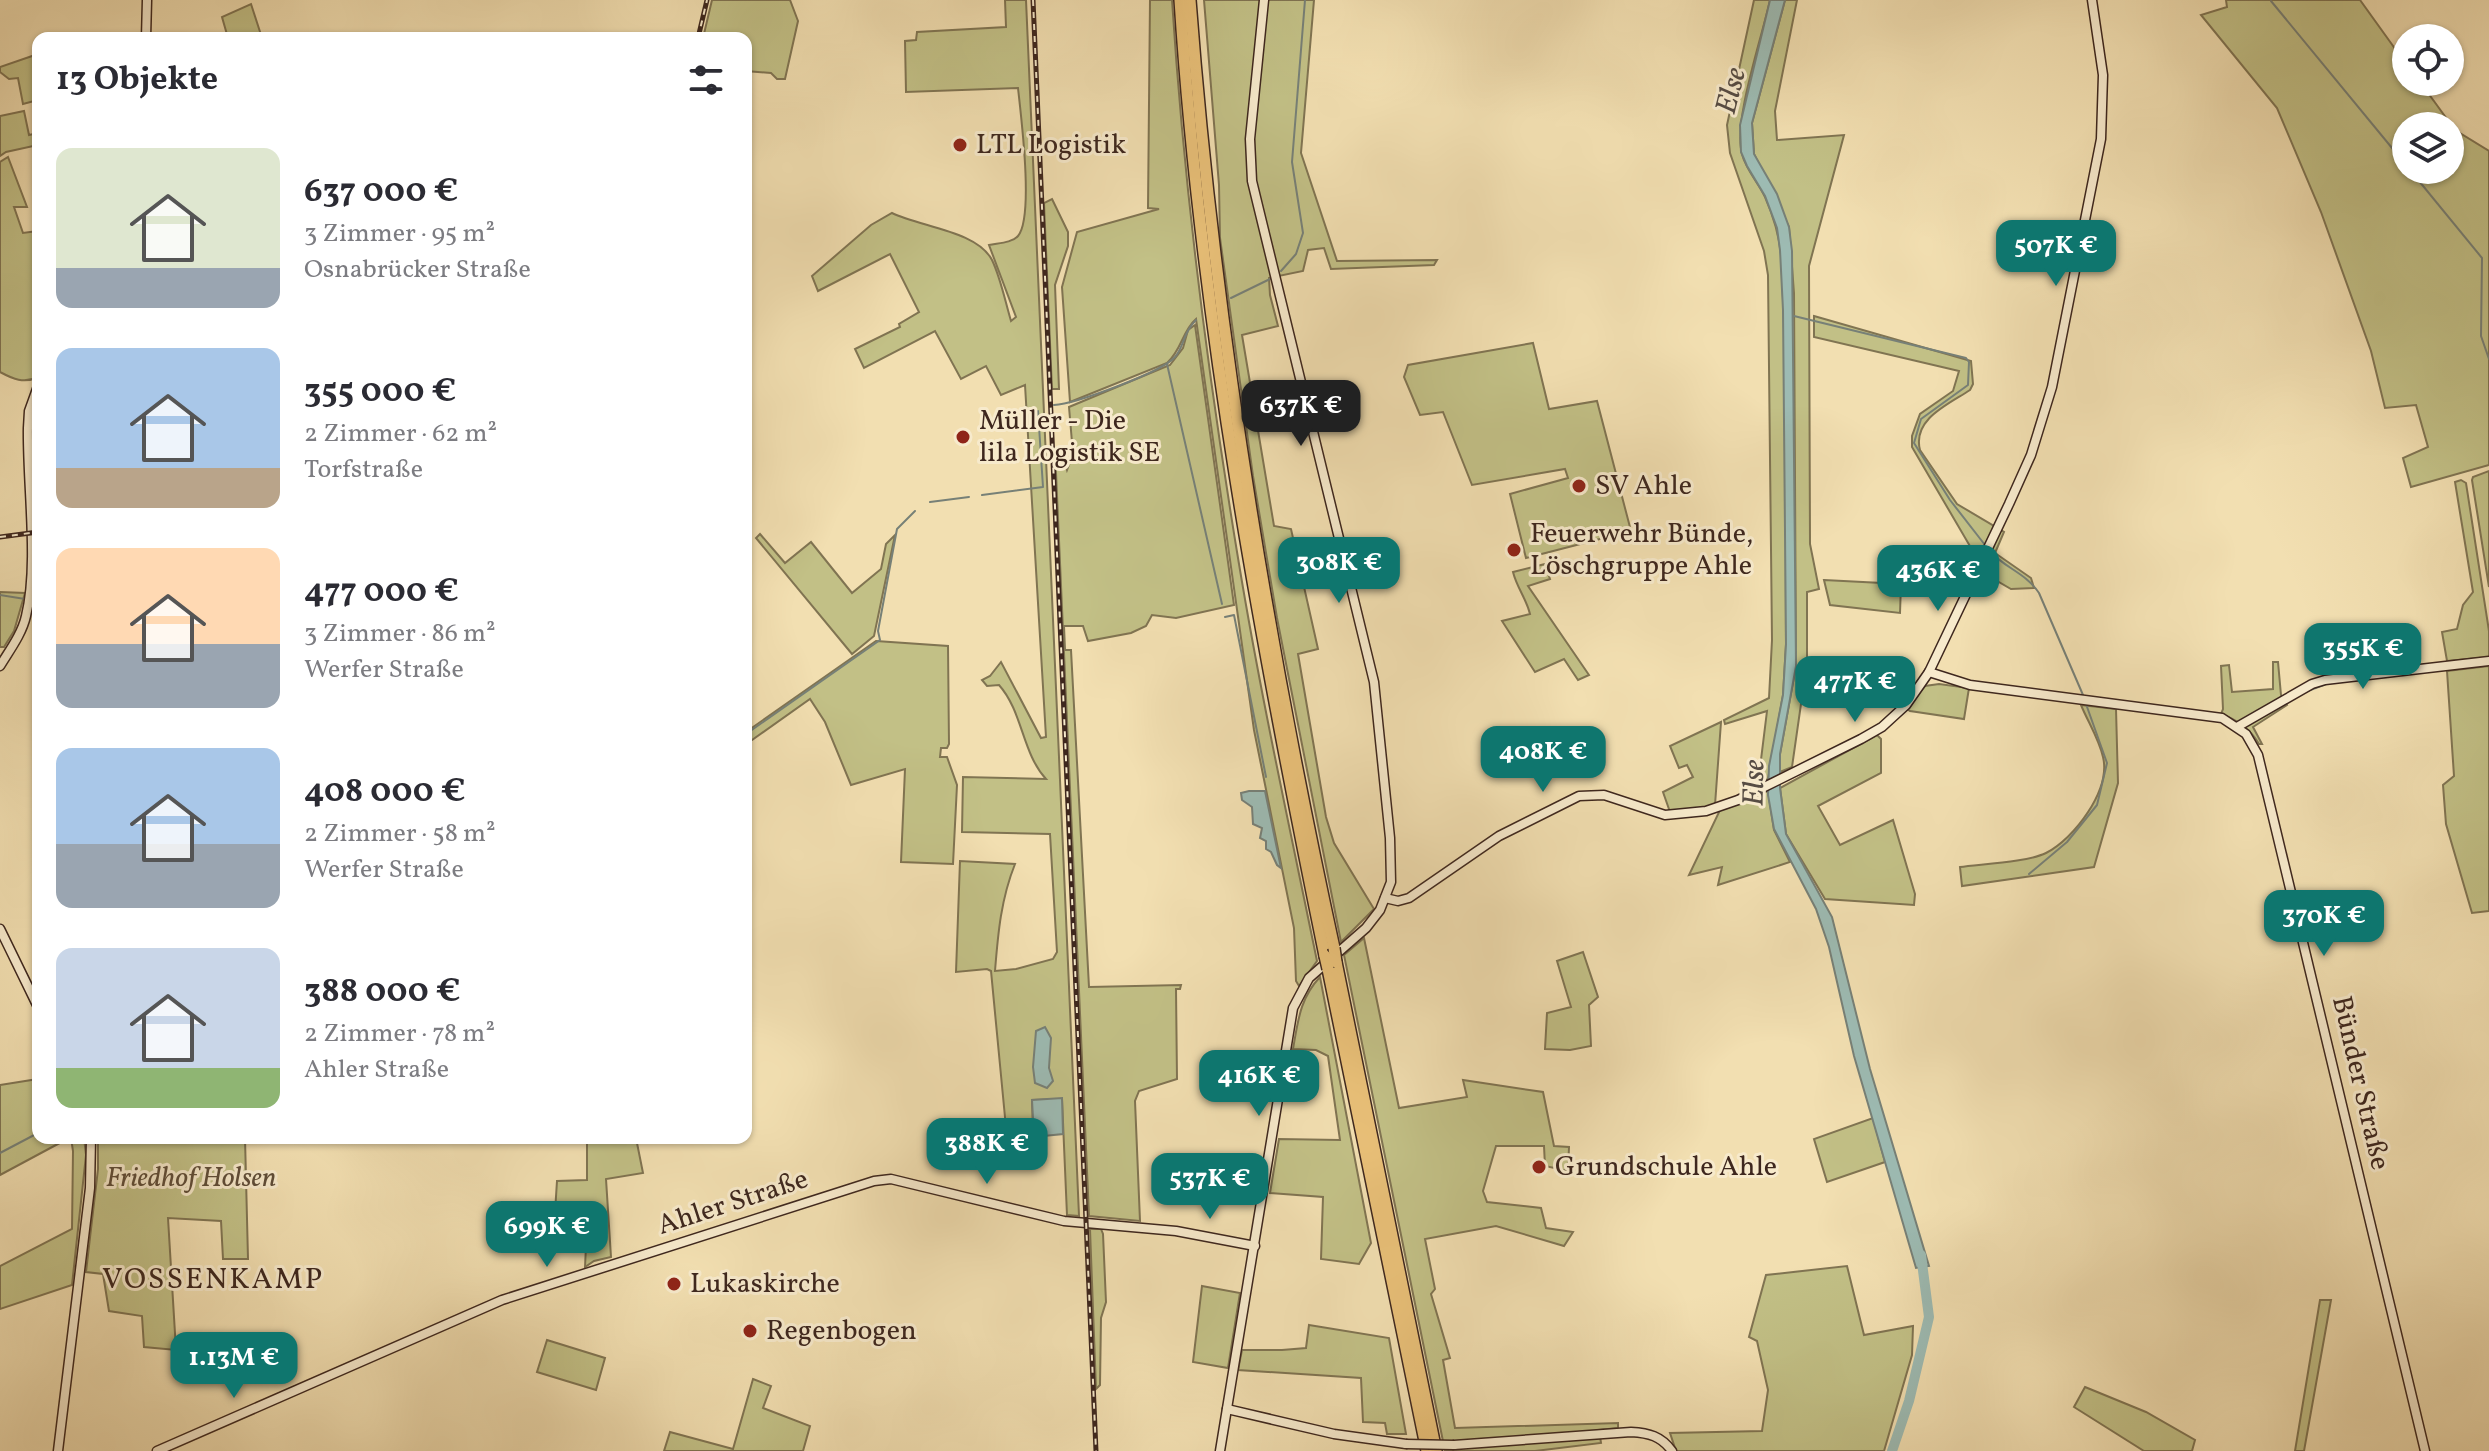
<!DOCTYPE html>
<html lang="de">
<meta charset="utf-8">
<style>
:root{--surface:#fff;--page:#f7f7f7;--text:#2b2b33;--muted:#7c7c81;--accent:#0f766e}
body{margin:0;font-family:Vollkorn,serif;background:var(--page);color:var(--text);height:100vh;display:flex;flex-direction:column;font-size:30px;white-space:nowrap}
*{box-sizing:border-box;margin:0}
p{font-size:26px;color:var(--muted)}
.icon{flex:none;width:44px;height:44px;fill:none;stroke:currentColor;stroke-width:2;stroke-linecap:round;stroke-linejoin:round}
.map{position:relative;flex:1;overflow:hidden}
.side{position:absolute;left:32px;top:32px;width:720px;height:1112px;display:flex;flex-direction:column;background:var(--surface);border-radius:16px;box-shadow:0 2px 6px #0004}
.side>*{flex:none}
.tools{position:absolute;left:2392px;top:24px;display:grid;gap:16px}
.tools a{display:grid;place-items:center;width:72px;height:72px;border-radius:50%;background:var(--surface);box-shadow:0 2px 6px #0004;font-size:40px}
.price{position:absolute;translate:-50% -68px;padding:0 18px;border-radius:16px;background:var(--accent);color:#fff;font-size:26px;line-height:52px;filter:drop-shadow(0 2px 4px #0008)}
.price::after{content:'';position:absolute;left:50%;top:48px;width:24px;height:18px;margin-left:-12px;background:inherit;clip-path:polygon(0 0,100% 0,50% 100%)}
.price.active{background:#222;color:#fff}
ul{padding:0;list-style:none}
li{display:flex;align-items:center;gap:24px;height:200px;padding:0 24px}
li span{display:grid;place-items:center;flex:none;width:224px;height:160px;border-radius:16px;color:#555}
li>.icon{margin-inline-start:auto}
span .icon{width:96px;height:96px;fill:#fffc;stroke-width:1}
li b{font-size:34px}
h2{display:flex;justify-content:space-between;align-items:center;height:96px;padding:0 24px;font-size:34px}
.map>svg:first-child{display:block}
</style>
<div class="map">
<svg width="2489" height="1451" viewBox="0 0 2489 1451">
<rect width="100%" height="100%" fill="#f2dfb1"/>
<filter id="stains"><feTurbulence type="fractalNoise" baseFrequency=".0025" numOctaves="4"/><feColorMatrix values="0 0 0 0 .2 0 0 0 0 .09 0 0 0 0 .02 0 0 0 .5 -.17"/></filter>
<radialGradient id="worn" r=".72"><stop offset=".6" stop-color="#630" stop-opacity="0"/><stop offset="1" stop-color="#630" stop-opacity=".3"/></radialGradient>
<g fill="#c2c086" stroke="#807452" stroke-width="2" fill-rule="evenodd">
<polygon points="712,0 790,0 798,21 785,79 777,79 771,73 746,71 746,38 703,38"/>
<path d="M 1005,0 L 1026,0 L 1079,1216 L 1067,1215 L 1062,1099 L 1032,1100 L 1033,1129 L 1007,1138 L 991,971 L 987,969 L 956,972 L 960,861 L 1015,864 C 1001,899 998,933 995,971 L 1016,969 L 1053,959 L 1057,952 L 1050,834 L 962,832 L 963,777 L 1046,779 C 1022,753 1023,712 999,685 L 987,686 L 982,680 L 990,676 L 1001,662 L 1041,738 L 1046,737 L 1025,385 L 1001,395 L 986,366 L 961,379 L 935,331 L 864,368 L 855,349 L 900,327 L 899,324 L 919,312 L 890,254 L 818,291 L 812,276 L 871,225 L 892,213 C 921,227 977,231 992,260 C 1001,279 1005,301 1011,321 L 1016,317 L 989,245 C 998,243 1012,243 1018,236 C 1034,217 1021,116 1018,88 L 906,92 L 905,41 L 916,40 L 917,32 L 1006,27 Z"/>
<path d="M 1150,0 L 1172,0 C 1184,189 1208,377 1239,564 C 1261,697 1290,829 1317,961 L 1299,986 L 1296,981 L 1294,928 L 1254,730 L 1196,319 C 1182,331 1182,350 1167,363 L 1070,402 L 1062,287 L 1077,232 L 1159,209 L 1148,208 Z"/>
<polygon points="1204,0 1314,0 1301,153 1337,261 1437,260 1434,265 1331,269 1324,248 1308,250 1303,271 1269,278 1270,295 1278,326 1242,335 1274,526 1291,529 1318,649 1298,654 1326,817 1334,843 1374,909 1341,942 1277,618 1253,476 1220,238 1219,185"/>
<path d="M 1754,0 L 1770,0 C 1762,38 1733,120 1742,154 C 1746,170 1758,182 1765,197 C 1773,215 1779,235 1781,255 C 1788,384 1785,514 1786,644 L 1783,695 L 1768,779 L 1758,784 L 1767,711 L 1725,724 L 1724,720 L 1769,698 L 1772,640 L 1768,275 L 1764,251 L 1730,153 L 1727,125 Z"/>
<polygon points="1785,0 1797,0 1775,111 1777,140 1844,135 1809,266 1810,544 1819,589 1807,592 1807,688 1803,690 1792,767 1780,772 1780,754 1796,666 1794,293 1789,227 1754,154 1752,123"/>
<path d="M 2226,0 L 2360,0 L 2406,64 L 2406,82 L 2420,82 L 2455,130 L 2489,151 L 2489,465 L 2411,487 L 2403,458 L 2428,447 L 2416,405 L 2385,408 L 2371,351 L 2321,212 L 2277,108 L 2201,15 L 2227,7 ZM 2450,126 L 2450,170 L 2406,170 L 2406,126 Z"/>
<polygon points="251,4 262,38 228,38 222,17"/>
<polygon points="38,54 38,100 23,104 18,78 9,79 0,72 0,67"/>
<polygon points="24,111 29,135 38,133 38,145 6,152 0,156 0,116"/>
<path d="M 8,157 L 27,207 L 14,207 L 23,233 L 38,231 L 38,377 C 24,384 13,379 0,372 L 0,162 Z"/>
<polygon points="1052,199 1068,232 1068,246 1055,285 1059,389 1052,389 1044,203"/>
<path d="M 1814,316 L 1971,361 L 1973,384 L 1970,390 C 1949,404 1912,419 1920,450 L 1957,504 L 2004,532 L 1995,553 L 2031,578 L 2034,588 L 2011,589 L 1968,564 L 1974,553 L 1912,447 L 1912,436 L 1920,414 L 1953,391 L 1959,371 L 1814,337 Z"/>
<polygon points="1195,325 1234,605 1176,618 1152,615 1146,626 1131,633 1088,641 1083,626 1064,626 1065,650 1071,650 1089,987 1181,985 1180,989 1176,989 1177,1079 1139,1091 1135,1101 1140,1221 1089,1216 1055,450 1061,449 1067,470 1073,454 1069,407 1170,365 1183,348 1188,330"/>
<polygon points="1533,343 1549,409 1597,401 1631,531 1526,558 1510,494 1568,478 1565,469 1472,485 1443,412 1420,415 1404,377 1408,365"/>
<polygon points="2489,471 2489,587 2472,480 2473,477"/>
<polygon points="2461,480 2466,483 2489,631 2489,657 2447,661 2442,632 2457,629 2463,605 2473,592 2455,482"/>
<polygon points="760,534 785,563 811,542 852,593 881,569 886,544 895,535 874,636 852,654 756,538"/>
<path d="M 1545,564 L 1550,579 L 1528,586 L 1589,675 L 1578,680 L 1564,659 L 1535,672 L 1502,621 L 1530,614 C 1526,598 1517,588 1513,572 Z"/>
<polygon points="1824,580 1901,584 1900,613 1830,605"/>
<polygon points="0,592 25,593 14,631 4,647 0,647"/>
<polygon points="876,641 948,646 949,744 947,748 941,748 940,757 947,757 957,785 953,864 901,862 905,769 851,785 825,722 810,699 752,740 746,740 746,732"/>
<path d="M 2273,662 L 2278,662 L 2281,695 L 2287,705 L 2253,727 L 2262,744 L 2259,744 C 2250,729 2238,720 2221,714 L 2223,709 L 2221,666 L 2229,665 L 2232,692 L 2273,689 Z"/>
<polygon points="2489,666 2489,911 2472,913 2446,824 2443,785 2454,776 2447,671"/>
<polygon points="1939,684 1969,688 1964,719 1910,711 1906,708 1925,686"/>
<path d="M 2081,705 L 2116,709 L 2118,783 L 2094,867 L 1962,886 L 1960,867 C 1981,864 2028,862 2046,853 C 2074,839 2111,790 2103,757 C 2099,739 2088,722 2081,705 Z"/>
<polygon points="1721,722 1715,805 1696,810 1670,812 1663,792 1693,777 1687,765 1679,768 1670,746"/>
<polygon points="1877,735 1881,739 1881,773 1818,806 1840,845 1893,820 1915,894 1914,905 1825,899 1786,834 1780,788"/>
<polygon points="1768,791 1774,830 1790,862 1718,885 1722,867 1689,875 1720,810"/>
<polygon points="1364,938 1399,1108 1467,1097 1463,1080 1543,1092 1554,1146 1569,1147 1568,1171 1545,1166 1544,1146 1496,1146 1483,1191 1487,1202 1541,1208 1546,1228 1573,1232 1564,1246 1496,1226 1425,1239 1435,1289 1431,1294 1450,1358 1443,1360 1455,1428 1618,1423 1618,1428 1599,1430 1601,1443 1535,1451 1445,1451 1344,955"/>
<polygon points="1583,952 1598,997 1589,1005 1591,1046 1570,1050 1545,1049 1547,1013 1571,1007 1557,961"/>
<path d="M 1320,977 L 1371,1243 L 1359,1264 L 1321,1259 L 1323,1197 L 1270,1193 L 1279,1139 L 1340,1140 L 1328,1056 L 1316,1050 L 1293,1049 C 1298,1021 1300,998 1320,977 Z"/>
<polygon points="38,1079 38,1138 69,1138 0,1175 0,1085"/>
<polygon points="1873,1118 1885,1162 1827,1182 1814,1139"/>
<polygon points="71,1138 84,1138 86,1155 72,1285 0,1309 0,1266 72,1229 73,1151"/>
<polygon points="98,1138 245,1138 248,1259 223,1259 221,1221 168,1218 176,1350 144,1347 142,1316 109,1311 103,1274 86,1272 98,1169"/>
<polygon points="587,1138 636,1138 643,1173 606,1179 611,1257 594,1261 585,1267 587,1225 554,1228 557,1181 587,1180"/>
<polygon points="1090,1229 1101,1229 1103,1234 1106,1302 1101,1318 1100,1385 1096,1389"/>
<polygon points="1847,1266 1864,1335 1913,1326 1912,1355 1884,1451 1676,1451 1670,1433 1762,1431 1768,1390 1757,1341 1749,1337 1766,1275"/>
<polygon points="1202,1286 1240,1293 1228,1368 1193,1362"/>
<polygon points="2320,1300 2331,1300 2304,1451 2295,1451"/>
<polygon points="1309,1325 1389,1338 1406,1434 1387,1434 1385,1423 1363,1422 1361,1378 1238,1370 1242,1350 1282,1350 1306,1348"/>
<polygon points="547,1340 605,1358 596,1390 537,1372"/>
<polygon points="753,1379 771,1386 763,1408 810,1426 803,1451 664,1451 670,1432 733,1449"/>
<polygon points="2085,1387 2146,1412 2195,1440 2192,1451 2144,1451 2074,1407"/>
</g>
<g fill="#9dbbb3" stroke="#778077" stroke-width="2">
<polygon points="1770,0 1785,0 1752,123 1754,154 1777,194 1789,227 1792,251 1796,666 1780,754 1780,788 1786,834 1832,917 1870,1069 1929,1266 1916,1268 1854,1056 1829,947 1816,909 1774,829 1768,795 1769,766 1783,695 1786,644 1783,310 1780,250 1777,228 1765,196 1747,166 1741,152 1740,125"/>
<polygon points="1249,791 1265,791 1281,868 1277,865 1271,852 1266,849 1266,841 1260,838 1262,828 1253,824 1252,807 1242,800 1241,793"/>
<polygon points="1045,1027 1051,1038 1049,1068 1053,1081 1047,1088 1035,1083 1033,1067 1036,1031"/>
<polygon points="1062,1098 1063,1134 1034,1137 1032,1100"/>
</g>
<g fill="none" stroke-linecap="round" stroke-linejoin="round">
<g stroke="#778077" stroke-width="2">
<polyline points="2271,1 2406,165"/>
<polyline points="2410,170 2482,258 2481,336 2489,359"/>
<polyline points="1281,271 1296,254 1303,233 1292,162 1305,0"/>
<polyline points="1231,298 1270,279"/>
<polyline points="1794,316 1966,358 1969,362 1968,385 1921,419 1914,443 1950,500 1985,545"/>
<polyline points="1167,364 1222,604"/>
<path d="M 1054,405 C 1075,404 1162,372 1175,357 C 1185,345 1182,334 1196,320"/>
<polyline points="982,495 1043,487 1038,411"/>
<polyline points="930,502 969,497"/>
<path d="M 1989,550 C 2004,568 2025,572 2039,593 L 2083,695"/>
<polyline points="0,595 25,599"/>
<polyline points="33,599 38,599"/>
<polyline points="1225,617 1234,615 1266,777"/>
<polyline points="2305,692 2329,683"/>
<polyline points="746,734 880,640 878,631 897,529 915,511"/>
<polyline points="2029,874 2067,842 2097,805 2107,763 2086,704"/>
<polyline points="0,1153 38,1133"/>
</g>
<polyline stroke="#9dbbb3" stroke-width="10" points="1892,1451 1909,1401 1929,1317 1921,1255"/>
<g stroke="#3e271e" stroke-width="11">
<g id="secondary">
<polyline points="146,38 147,0"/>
<path d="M 0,666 C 9,651 22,634 26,616 C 39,563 27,485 28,428 L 29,411 L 38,386"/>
<polyline points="1929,672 1970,685 2222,718 2246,734 2258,755 2425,1451"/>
<polyline points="2237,727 2312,684 2325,680 2489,661"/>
<polyline points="1385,898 1398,901 1409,898 1499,836 1579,796 1604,795 1665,815 1706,811 1738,800 1861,739 1882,727 1906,705 1929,672 2009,504 2031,455 2052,387 2101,139 2103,75 2092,0"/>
<polyline points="0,929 38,1007"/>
<polyline points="1227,1409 1334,1434 1406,1444"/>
<path d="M 1454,1445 L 1631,1432 C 1649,1433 1661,1436 1672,1451"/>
<polyline points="58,1451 90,1188 91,1138"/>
<polyline points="157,1451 502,1300 874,1181 891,1179 1064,1221 1176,1231 1255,1246"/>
<polyline points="1220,1451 1293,1008 1309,978 1366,928 1380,910 1391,882 1390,838 1374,682 1252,181 1250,139 1264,0"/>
</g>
</g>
<g stroke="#3e271e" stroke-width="14">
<g id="highway">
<path d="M 1180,0 C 1201,323 1260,639 1325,956"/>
<path d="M 1190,0 C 1214,319 1266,635 1334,948"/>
<polyline points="1336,962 1436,1451"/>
<polyline points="1328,969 1427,1451"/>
</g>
</g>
<use href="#secondary" stroke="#f7eacc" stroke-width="8"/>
<use href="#highway" stroke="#e9c078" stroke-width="11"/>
<g stroke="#3e271e" stroke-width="5">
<g id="rail">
<polyline points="1033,0 1096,1451"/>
<polyline points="698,38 707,0"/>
<polyline points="0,537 38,532"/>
</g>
</g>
<use href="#rail" stroke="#f7eacc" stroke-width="2" stroke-dasharray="6" stroke-linecap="butt"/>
<g stroke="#3e271e" stroke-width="11" stroke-linecap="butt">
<polyline id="secondary-bridge" points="1406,1444 1454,1445"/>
</g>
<g stroke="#3e271e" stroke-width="14" stroke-linecap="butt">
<g id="highway-bridge">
<polyline points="1334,948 1336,962"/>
<polyline points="1325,956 1328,969"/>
</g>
</g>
<use href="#secondary-bridge" stroke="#f7eacc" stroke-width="8"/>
<use href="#highway-bridge" stroke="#e9c078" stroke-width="11"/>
</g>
<g fill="#8f2418" stroke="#f7eacc" stroke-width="3">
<circle cx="960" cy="145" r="8"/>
<circle cx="963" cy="437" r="8"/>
<circle cx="1579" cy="486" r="8"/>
<circle cx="1514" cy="550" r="8"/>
<circle cx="1539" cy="1167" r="8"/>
<circle cx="674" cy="1284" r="8"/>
<circle cx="750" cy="1331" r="8"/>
</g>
<g text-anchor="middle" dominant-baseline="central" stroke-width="6" stroke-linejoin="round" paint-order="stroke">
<g font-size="28" fill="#3e271e" stroke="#f7eacc" text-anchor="start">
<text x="976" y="145">LTL Logistik</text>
<text x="979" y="421">Müller - Die<tspan x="979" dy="32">lila Logistik SE</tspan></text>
<text x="1595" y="486">SV Ahle</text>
<text x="1530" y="534">Feuerwehr Bünde,<tspan x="1530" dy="32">Löschgruppe Ahle</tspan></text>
<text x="1555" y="1167">Grundschule Ahle</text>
<text x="690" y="1284">Lukaskirche</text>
<text x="766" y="1331">Regenbogen</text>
</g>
<g font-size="28" fill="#3e271e" stroke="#f7eacc">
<text transform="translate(2360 1083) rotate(77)">Bünder Straße</text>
<text transform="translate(733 1203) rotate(-18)">Ahler Straße</text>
</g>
<g font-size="28" font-style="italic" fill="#5f4d38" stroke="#f7eacc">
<text x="191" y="1178">Friedhof Holsen</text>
</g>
<g font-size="30" font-style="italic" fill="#564c43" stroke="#f7eacc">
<text transform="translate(1732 91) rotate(-76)">Else</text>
<text transform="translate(1755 783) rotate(-89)">Else</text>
</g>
<g font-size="30" letter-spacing="2" fill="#3e271e" stroke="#f7eacc">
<text x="213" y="1280">VOSSENKAMP</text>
</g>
</g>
<rect width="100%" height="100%" filter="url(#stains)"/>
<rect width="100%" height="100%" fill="url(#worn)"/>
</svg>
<div class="tools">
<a><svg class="icon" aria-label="locate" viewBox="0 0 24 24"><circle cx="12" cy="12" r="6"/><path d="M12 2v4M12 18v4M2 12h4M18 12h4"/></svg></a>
<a><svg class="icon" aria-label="layers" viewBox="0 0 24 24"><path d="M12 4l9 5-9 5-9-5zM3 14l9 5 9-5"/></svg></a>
</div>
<b class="price" style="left:2056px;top:288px">507K €</b>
<b class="price active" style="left:1301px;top:448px">637K €</b>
<b class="price" style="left:1339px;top:605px">308K €</b>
<b class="price" style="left:1938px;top:613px">436K €</b>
<b class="price" style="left:2363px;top:691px">355K €</b>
<b class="price" style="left:1855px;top:724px">477K €</b>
<b class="price" style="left:1543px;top:794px">408K €</b>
<b class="price" style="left:2324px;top:958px">370K €</b>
<b class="price" style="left:1259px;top:1118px">416K €</b>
<b class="price" style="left:987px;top:1186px">388K €</b>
<b class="price" style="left:1210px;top:1221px">537K €</b>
<b class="price" style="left:547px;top:1269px">699K €</b>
<b class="price" style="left:234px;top:1400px">1.13M €</b>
<section class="side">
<h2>13 Objekte<svg class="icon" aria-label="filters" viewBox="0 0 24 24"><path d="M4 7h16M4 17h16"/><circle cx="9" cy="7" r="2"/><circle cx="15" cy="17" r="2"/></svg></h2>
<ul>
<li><span style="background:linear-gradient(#dfe7d0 75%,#9aa5b1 0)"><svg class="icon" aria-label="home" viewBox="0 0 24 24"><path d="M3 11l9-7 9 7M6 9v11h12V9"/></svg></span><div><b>637 000 €</b><p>3 Zimmer · 95 m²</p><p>Osnabrücker Straße</p></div></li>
<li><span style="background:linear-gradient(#a9c7e8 75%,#b9a48a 0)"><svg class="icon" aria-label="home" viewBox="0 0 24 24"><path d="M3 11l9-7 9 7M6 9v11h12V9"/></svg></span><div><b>355 000 €</b><p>2 Zimmer · 62 m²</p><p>Torfstraße</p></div></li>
<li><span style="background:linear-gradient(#ffd9b3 60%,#9aa5b1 0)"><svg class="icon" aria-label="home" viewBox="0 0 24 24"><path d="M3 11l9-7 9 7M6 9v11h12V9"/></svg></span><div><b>477 000 €</b><p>3 Zimmer · 86 m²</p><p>Werfer Straße</p></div></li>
<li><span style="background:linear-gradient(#a9c7e8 60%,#9aa5b1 0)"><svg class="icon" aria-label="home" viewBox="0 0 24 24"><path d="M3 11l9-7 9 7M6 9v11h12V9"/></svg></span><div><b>408 000 €</b><p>2 Zimmer · 58 m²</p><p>Werfer Straße</p></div></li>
<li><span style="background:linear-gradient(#c9d6e8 75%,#8fb573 0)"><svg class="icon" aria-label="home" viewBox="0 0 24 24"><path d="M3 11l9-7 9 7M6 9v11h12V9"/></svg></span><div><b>388 000 €</b><p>2 Zimmer · 78 m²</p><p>Ahler Straße</p></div></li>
</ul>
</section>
</div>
